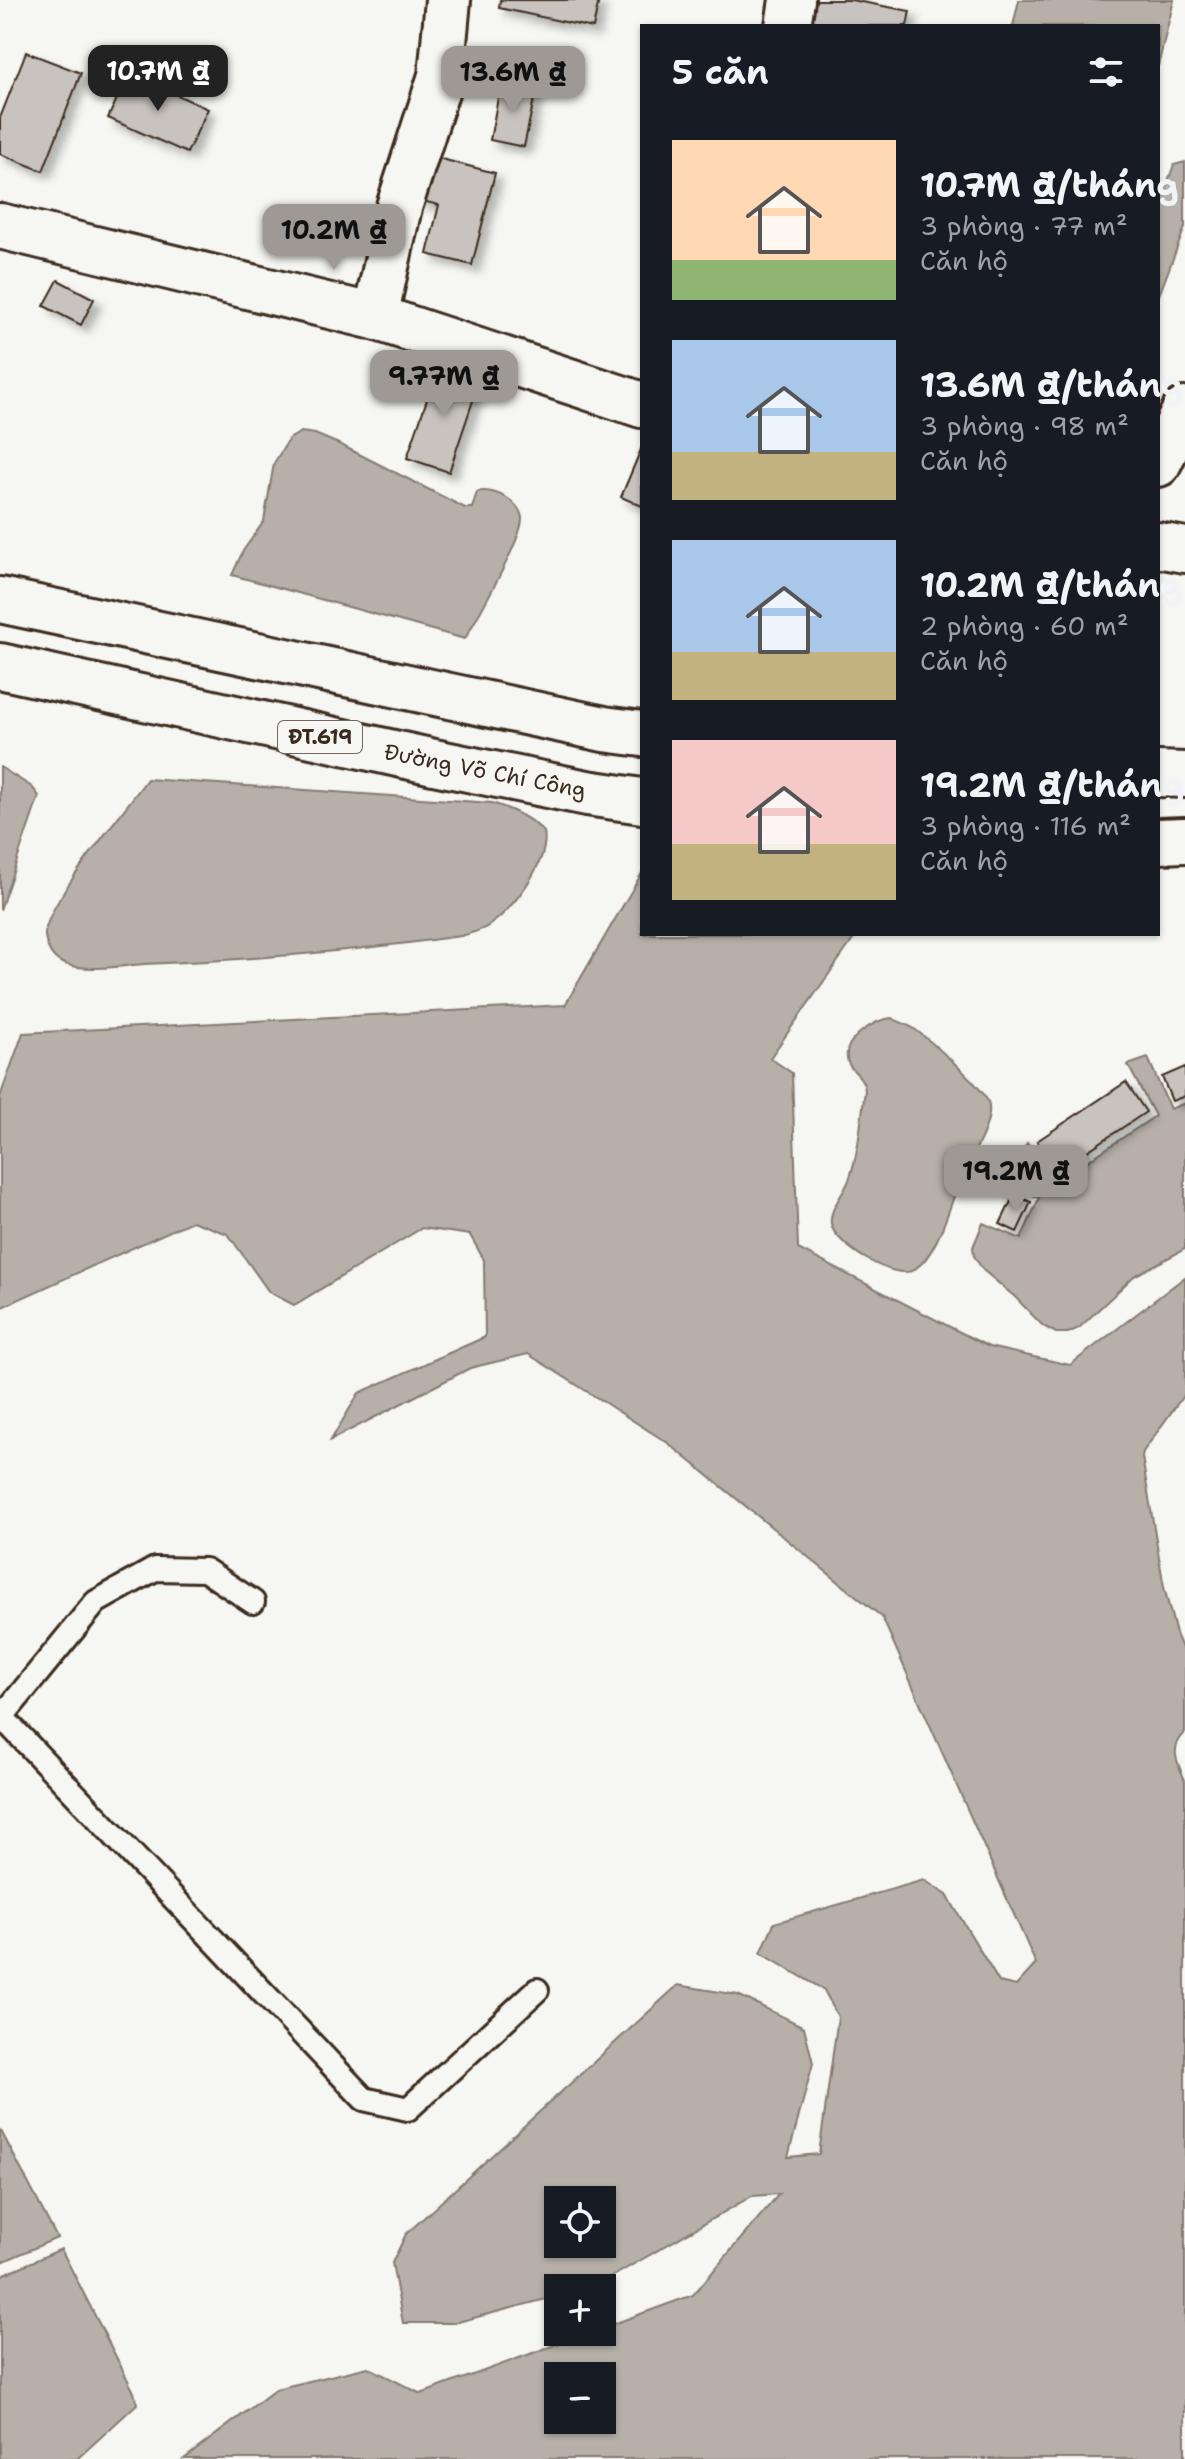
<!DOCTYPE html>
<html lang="vi">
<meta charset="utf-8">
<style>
:root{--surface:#171b24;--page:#20242c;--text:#f1f3f6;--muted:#9ea1a6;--accent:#9f9995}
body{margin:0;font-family:"Shantell Sans",sans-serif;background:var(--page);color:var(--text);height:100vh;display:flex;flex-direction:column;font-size:30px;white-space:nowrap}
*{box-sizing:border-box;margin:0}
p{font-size:26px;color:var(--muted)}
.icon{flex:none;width:44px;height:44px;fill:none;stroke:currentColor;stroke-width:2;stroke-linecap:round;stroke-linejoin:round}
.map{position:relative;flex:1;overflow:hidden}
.side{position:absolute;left:640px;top:24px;width:520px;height:912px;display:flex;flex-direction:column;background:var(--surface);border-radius:0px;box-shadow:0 2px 6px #0004}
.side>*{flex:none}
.fabs{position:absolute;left:544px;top:2186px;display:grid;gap:16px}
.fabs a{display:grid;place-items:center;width:72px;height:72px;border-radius:0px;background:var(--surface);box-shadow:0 2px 6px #0004;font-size:40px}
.price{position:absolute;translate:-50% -68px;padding:0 18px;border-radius:16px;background:var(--accent);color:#111;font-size:26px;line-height:52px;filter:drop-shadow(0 2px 4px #0008)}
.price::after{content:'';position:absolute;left:50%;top:48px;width:24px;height:18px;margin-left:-12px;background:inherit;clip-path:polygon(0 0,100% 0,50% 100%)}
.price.active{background:#222;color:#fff}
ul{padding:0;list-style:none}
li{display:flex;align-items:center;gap:24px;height:200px;padding:0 32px}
li span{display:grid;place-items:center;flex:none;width:224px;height:160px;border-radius:0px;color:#555}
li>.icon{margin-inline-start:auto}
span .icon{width:96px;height:96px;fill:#fffc;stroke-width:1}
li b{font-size:34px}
h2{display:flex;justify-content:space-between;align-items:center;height:96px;padding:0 32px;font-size:34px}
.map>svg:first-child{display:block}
</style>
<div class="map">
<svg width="1185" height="2459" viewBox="0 0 1185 2459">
<defs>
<filter id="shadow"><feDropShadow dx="7" dy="7" stdDeviation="4" flood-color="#0004"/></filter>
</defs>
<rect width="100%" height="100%" fill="#f6f6f2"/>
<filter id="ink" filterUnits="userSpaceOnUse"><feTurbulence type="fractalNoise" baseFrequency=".0125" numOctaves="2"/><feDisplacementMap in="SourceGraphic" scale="16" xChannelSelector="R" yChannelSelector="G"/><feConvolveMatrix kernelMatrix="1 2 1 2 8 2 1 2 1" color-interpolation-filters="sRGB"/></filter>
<g filter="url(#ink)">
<g fill="#b6b0a9" stroke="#857a71" stroke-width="2" fill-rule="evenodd">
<polygon points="1019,0 1174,0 1158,66 1158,26 1013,26"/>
<polygon points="1185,162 1185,227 1158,298 1158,207 1174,165"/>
<path d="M 301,432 L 315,434 L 341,445 L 465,508 L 472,508 L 477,492 C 487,489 498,493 507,498 C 514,502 521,510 522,518 C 523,538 477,618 465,639 L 232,575 L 243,551 L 264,521 L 274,463 L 289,439 Z"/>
<polygon points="0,767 32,787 39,796 0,910"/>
<path d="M 147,779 L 492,803 C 511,809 530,817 544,832 C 550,861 513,908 491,924 C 482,931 471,933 461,936 C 356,951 250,960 144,964 C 122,966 86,972 65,964 C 53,960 47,949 45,936 C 43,906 127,808 147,779 Z"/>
<path d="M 642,873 L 642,934 L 857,934 L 770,1058 L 792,1073 L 798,1249 L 989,1347 L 1070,1365 L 1185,1277 L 1185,1393 L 1143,1452 L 1142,1457 L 1164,1587 L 1176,1634 L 1185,1655 L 1185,1733 C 1169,1748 1177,1762 1185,1780 L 1185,2459 L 184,2459 L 276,2389 L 368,2367 L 421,2394 L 590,2332 L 602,2332 L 602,2328 L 693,2295 L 779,2194 L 752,2196 L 594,2287 L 558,2288 L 558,2296 L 454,2323 L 403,2323 L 392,2263 L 406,2234 L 678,1985 L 738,1995 L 804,2027 L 813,2063 L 788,2157 L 819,2154 L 838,2017 L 824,1990 L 761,1953 L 774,1923 L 924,1880 L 947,1895 L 999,1982 L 1016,1986 L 1036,1964 L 882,1617 L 668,1443 L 528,1354 L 470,1368 L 331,1440 L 359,1393 L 485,1337 L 484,1260 L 470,1235 L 422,1228 L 294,1305 L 269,1292 L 228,1234 L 192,1221 L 0,1308 L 0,1097 L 23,1033 L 565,1005 ZM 558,2200 L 602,2200 L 602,2244 L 558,2244 ZM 602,2376 L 602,2420 L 558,2420 L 558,2376 Z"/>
<path d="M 891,1018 C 898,1021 906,1024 913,1028 C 927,1038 987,1089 989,1105 C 992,1126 970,1158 961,1178 C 950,1203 939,1253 915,1269 C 896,1283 834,1244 831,1224 C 829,1208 844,1194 849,1180 C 859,1152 861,1120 865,1090 C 863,1073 848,1071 847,1058 C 844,1038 875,1020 891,1018 Z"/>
<polygon points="1148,1058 1170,1109 1185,1103 1185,1249 1134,1276 1079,1328 1068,1333 1056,1333 1043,1326 1015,1297 983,1270 974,1256 973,1247 983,1223 1021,1239 1039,1198 1006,1182 1027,1143 1056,1182 1155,1116 1128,1065"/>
<polygon points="0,2129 57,2238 0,2263"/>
<polygon points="61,2249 134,2392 137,2404 77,2459 0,2459 0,2276"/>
</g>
<g fill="#c8c3be" stroke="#3b2a1e" stroke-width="2" filter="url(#shadow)">
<polygon points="500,0 599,0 593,28 499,8"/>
<polygon points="814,0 851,0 910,11 907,26 839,26 810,21"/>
<polygon points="810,21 839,26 809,26"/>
<polygon points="26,52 81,73 43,171 0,154 0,118"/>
<polygon points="129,73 208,109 187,153 108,118"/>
<polygon points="501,82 536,89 524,147 490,140"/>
<polygon points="430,156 495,173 472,265 427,254 439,205 418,200"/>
<polygon points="58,280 94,299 81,325 44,306"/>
<polygon points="439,364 481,377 449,472 407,458"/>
<polygon points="642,447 642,506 621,497"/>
<polygon points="1185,1067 1185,1096 1172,1101 1162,1077"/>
<polygon points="1126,1082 1146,1112 1057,1171 1037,1141"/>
<polygon points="1014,1195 1031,1202 1017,1232 1000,1224"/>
</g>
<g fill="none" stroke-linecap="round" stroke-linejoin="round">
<g stroke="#3b2a1e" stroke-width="28">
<g id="lane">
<polyline points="2,1717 364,2099 408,2109 537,1990"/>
<polyline points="0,1719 96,1602 155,1569 205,1570 253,1602"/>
</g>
</g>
<g stroke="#3b2a1e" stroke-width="50">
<g id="street">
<polyline points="788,26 792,0"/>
<polyline points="375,317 399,207 441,76 448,0"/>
<polyline points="1158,464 1185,410"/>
</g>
</g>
<g stroke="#3b2a1e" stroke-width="50">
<g id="secondary">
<polyline points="0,226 375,317 642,405"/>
<polyline points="1158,545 1185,550"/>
</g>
</g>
<g stroke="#3b2a1e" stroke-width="50">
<g id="primary">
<polyline points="0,600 604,729 642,734"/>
<polyline points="0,666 434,762 587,793 642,801"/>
<polyline points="1158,774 1185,775"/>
<polyline points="1158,841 1185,840"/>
</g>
</g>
<use href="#lane" stroke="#f6f6f2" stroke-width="22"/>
<use href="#street" stroke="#f6f6f2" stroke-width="44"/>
<use href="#secondary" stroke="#f6f6f2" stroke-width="44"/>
<use href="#primary" stroke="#f6f6f2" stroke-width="44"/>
</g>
</g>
<g text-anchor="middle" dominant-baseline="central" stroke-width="6" stroke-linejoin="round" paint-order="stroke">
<rect fill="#f6f6f2" stroke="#73675e" stroke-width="2" x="278" y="721" width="84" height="32" rx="6"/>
<g font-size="20" font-weight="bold" fill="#3b2a1e">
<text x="320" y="737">ĐT.619</text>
</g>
<g font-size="22" fill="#3b2a1e" stroke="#f6f6f2">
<text transform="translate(485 771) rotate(11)">Đường Võ Chí Công</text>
</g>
</g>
</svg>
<div class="fabs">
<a><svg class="icon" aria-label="locate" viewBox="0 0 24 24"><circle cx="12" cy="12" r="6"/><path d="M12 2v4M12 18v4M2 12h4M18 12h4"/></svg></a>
<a>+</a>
<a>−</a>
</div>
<b class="price active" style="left:158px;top:113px">10.7M ₫</b>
<b class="price" style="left:513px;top:114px">13.6M ₫</b>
<b class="price" style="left:334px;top:272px">10.2M ₫</b>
<b class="price" style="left:444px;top:418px">9.77M ₫</b>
<b class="price" style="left:1016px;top:1213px">19.2M ₫</b>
<section class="side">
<h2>5 căn<svg class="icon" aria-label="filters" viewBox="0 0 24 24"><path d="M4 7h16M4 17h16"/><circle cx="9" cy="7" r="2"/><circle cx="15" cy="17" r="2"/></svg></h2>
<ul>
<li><span style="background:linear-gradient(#ffd9b3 75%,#8fb573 0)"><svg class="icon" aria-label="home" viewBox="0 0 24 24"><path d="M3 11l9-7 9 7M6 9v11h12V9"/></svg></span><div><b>10.7M ₫/tháng</b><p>3 phòng · 77 m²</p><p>Căn hộ</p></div></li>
<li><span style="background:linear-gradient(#a9c7e8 70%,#c2b280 0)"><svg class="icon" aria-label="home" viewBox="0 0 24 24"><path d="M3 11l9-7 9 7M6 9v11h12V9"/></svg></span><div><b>13.6M ₫/tháng</b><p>3 phòng · 98 m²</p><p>Căn hộ</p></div></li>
<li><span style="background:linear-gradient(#a9c7e8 70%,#c2b280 0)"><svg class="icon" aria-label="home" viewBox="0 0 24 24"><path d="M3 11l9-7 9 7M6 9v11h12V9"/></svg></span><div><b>10.2M ₫/tháng</b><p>2 phòng · 60 m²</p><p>Căn hộ</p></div></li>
<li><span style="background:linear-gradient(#f6c9c9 65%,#c2b280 0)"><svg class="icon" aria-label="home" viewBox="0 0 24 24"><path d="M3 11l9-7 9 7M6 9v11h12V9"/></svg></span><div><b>19.2M ₫/tháng</b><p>3 phòng · 116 m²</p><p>Căn hộ</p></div></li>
</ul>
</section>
</div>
